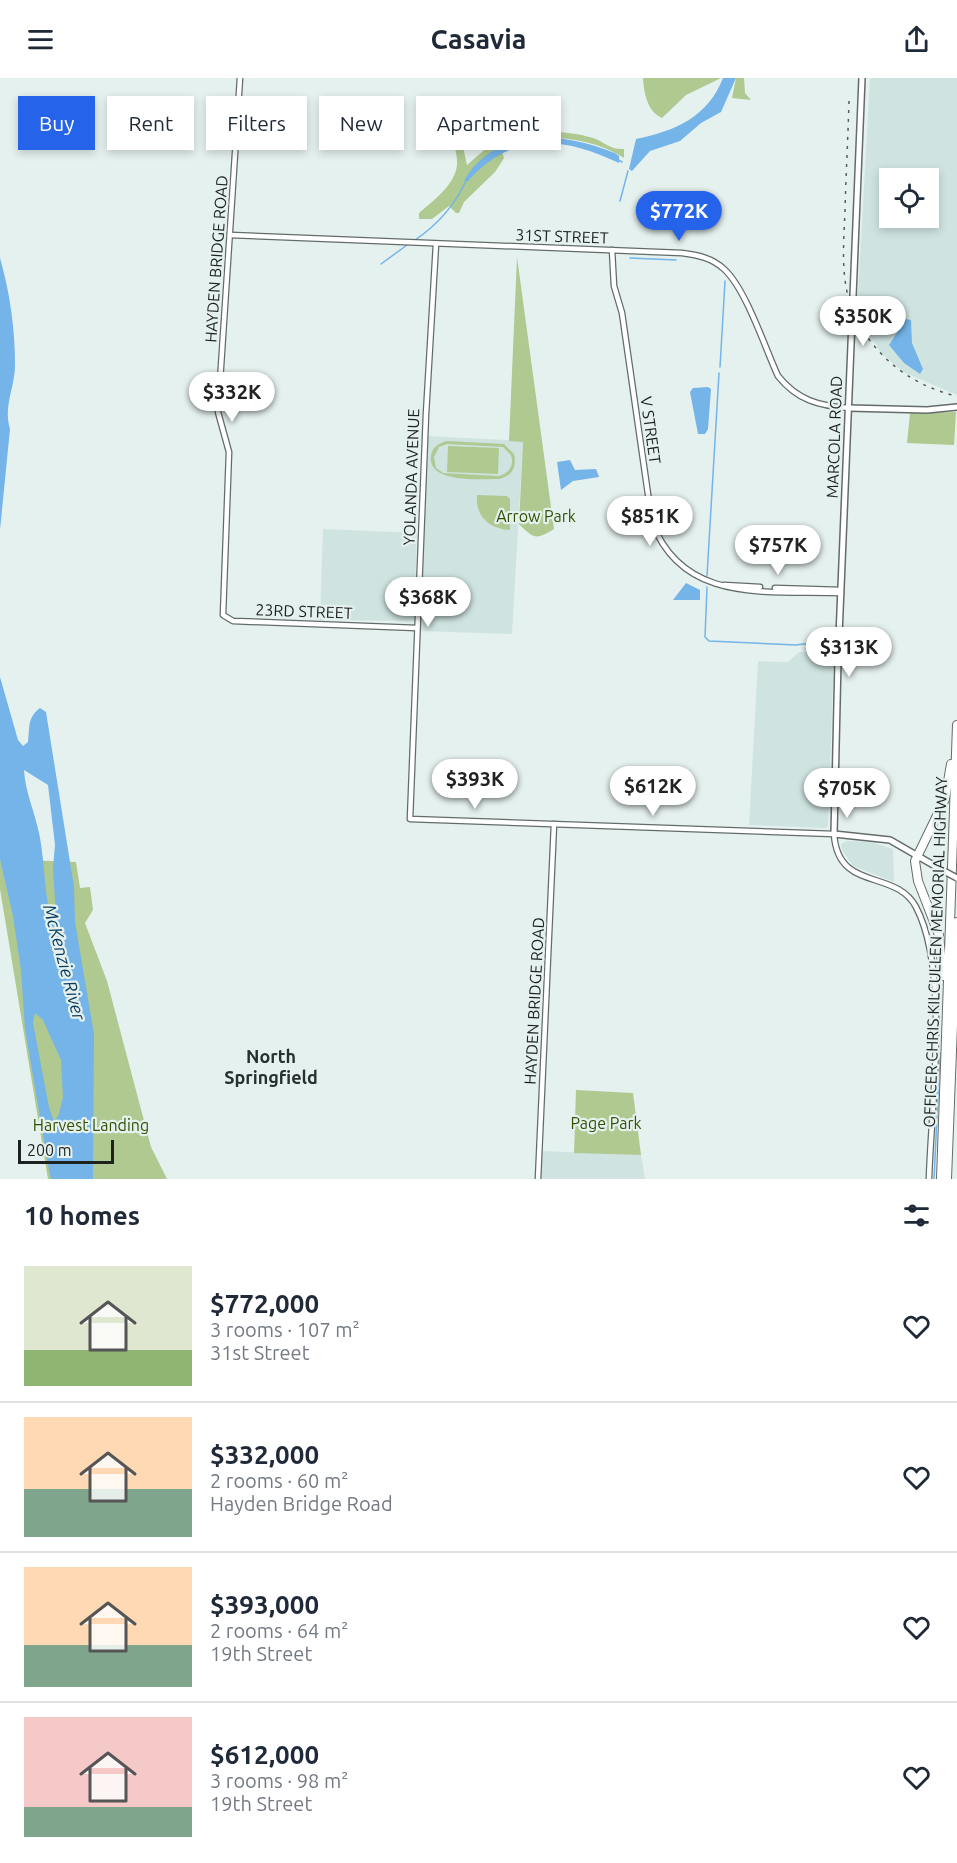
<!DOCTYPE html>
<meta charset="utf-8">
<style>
:root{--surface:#fff;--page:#f2f2f3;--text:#1f2937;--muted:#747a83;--line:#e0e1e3;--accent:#2563eb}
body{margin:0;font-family:Ubuntu,sans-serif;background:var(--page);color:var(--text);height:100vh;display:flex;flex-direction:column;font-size:22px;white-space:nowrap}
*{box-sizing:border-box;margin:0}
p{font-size:20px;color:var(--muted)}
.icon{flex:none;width:33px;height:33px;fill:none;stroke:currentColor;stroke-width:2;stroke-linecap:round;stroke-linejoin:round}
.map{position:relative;height:1101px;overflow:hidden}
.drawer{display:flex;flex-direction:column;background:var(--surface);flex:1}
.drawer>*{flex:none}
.guide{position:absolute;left:18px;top:18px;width:600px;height:54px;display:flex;gap:12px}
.fabs{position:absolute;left:879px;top:90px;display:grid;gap:12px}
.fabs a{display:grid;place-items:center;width:60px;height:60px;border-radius:0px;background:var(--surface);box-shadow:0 3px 9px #0003;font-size:30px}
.scale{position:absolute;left:18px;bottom:15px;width:96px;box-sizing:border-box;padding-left:6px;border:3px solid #1d2120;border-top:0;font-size:16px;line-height:21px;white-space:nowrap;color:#1d2120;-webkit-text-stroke:4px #e5f1ef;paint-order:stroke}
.price{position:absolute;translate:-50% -51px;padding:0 14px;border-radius:21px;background:#fff;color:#222;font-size:20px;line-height:39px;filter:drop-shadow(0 2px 3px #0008)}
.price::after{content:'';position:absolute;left:50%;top:36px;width:18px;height:14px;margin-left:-9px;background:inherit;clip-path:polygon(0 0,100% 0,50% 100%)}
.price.selected{background:var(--accent);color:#fff}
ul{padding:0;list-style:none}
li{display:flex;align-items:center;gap:18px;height:150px;padding:0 24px}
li+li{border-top:2px solid var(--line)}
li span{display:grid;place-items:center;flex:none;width:168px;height:120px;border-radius:0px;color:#555}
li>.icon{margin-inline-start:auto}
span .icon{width:72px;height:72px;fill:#fffc;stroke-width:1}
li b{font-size:26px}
h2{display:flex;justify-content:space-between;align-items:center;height:72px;padding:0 24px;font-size:26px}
.pill{padding:0 21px;border-radius:0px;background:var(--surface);box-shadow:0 3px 9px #0003;font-size:21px;line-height:54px}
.pill.selected{background:var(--accent);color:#fff}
header{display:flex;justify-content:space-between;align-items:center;height:78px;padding:0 24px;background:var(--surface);font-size:27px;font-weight:700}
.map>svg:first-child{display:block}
</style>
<header><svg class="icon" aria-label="menu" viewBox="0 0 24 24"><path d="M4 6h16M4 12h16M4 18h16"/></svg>Casavia<svg class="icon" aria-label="share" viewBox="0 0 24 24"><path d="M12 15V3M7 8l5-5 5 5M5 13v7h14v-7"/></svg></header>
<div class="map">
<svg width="957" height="1101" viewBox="0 0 957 1101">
<rect width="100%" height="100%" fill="#e5f1ef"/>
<g fill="#cfe4e1" fill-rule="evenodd">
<path d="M 870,0 L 957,0 L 957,317 L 903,294 L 880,274 L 857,234 ZM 890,100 L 928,100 L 928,140 L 890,140 Z"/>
<polygon points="427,358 523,363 512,556 420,553"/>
<polygon points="323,451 417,455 414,543 320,542"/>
<polygon points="799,574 834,576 828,748 826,750 749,747 758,583 788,584"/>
<polygon points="847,763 871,764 893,771 894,804 853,788 842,772 841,766"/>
<polygon points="541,1073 641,1077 645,1101 540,1101"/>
</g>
<g fill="#afc990" fill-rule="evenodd">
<path d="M 643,0 L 721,0 L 686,17 L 662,40 C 647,33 644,15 643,0 Z"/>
<polygon points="736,0 744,0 745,15 751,22 732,20"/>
<path d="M 533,40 L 534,54 C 553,53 574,54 593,60 C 605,64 610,72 624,71 L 624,80 C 589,58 547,57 507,63 L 507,45 Z"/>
<path d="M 456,52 L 461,60 L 467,87 L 498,60 L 504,80 L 495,94 L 464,124 L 459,135 L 456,135 L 449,128 L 432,141 L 419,141 L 419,135 C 433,123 455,107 457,87 C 458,77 453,64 451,54 Z"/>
<path d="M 517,179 L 554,451 C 536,462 534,461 519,446 L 523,364 L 509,363 Z"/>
<polygon points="956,334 954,367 907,365 910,335"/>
<path d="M 447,363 L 504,366 L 514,376 C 517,389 512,398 499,401 C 482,401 427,406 431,378 C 432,369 439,365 447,363 ZM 447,366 L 503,369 L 511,377 C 514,387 510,395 499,398 L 443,395 L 436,390 L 434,379 L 439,369 Z"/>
<polygon points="448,368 499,370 498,396 447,394"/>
<path d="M 477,417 L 507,418 L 510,421 L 510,452 C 489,451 475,438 477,417 Z"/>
<polygon points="0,781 76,784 80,810 90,809 93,832 85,845 107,903 151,1069 167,1101 48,1101 0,811"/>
<polygon points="576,1012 633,1015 641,1077 574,1075"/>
</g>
<g fill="#74b4e8" fill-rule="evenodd">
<path d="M 723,0 L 736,0 L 721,34 L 701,45 L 680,63 L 650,73 L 632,93 L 629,91 L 636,61 C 675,53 708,39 723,0 Z"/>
<path d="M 532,58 C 562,59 587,64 615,75 L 619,78 L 619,85 C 562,58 513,53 468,103 L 464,103 C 477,78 506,62 532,58 Z"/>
<path d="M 0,180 C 10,215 15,251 15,287 C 15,310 3,328 10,351 L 0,452 Z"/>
<polygon points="906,241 911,242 912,265 923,291 920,296 904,285 889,267"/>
<polygon points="708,309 711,311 708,351 705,356 698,356 690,314 693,310"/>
<polygon points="570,382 575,392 596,391 599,399 573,403 561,412 557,384"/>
<polygon points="686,505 700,512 700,522 673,522"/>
<path d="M 0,599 L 18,662 L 23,668 L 28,664 C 30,649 27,640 40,630 L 46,634 L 74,809 L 75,844 L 94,956 L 93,1101 L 51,1101 L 49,1092 L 25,951 L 21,892 L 13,838 L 0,781 ZM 24,692 L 48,707 L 55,767 L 53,790 L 57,854 C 43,829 46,786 39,755 C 35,735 25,713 24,692 ZM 35,935 L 43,942 L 61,982 L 63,1019 L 59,1036 L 54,1044 L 49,1029 L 33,945 Z"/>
</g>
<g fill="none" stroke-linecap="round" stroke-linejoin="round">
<g stroke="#74b4e8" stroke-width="1.5">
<polyline points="617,81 622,84"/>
<polyline points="620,123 628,93"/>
<path d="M 415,162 C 439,146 455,127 467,101"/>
<polyline points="630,180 676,182"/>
<polyline points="381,186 407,167"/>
<polyline points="720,289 725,203"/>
<polyline points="707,498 719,295"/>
<polyline points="707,509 705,559 709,563 796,567 834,562"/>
<polyline points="934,1101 940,975"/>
</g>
<g stroke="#636c6b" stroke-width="7">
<g id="tertiary">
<polyline points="240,0 218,334 229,374 223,537 233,543 417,550"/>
<path d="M 230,157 L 682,175 C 698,177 712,180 724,191 C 746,211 765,270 778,298 C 797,322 819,328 849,330"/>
<path d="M 436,166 L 426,336 L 410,741 L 834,756 C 838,815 895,790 916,829 C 950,894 931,1027 929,1101"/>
<path d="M 612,172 L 614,208 L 622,235 L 652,444 C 683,527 768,512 841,515"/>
<polyline points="724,507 760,509"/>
<polyline points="775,510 841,512"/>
<polyline points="538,1101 554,746"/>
</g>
</g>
<g stroke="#636c6b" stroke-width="8">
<g id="secondary">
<polyline points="862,0 838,582 834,756 890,762 942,792"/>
<polyline points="849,330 927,332 957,329"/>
</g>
</g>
<g stroke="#636c6b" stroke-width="10">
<g id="motorway">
<polyline points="943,898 939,857 918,803 915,783 945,721 951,686"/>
<polyline points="941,1101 957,647"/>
<polyline points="947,1101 957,844"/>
</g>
</g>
<use href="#tertiary" stroke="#fff" stroke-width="4.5"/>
<use href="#secondary" stroke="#fff" stroke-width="5"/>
<use href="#motorway" stroke="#fff" stroke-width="8"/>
<path stroke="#555c5a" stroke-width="1.5" stroke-dasharray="3 6" stroke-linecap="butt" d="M 849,23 C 848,59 846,96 845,132 C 844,161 841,190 848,218 C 862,269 906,307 957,318"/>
<g stroke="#636c6b" stroke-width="8" stroke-linecap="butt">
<polyline id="secondary-bridge" points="942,792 957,800"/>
</g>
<use href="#secondary-bridge" stroke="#fff" stroke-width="5"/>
</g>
<g text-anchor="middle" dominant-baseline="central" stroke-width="4.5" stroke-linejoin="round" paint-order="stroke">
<g font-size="16" fill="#1d2120" stroke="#e5f1ef">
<text transform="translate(562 158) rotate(2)">31ST STREET</text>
<text transform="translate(216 181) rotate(-86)">HAYDEN BRIDGE ROAD</text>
<text transform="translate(651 352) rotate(82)">V STREET</text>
<text transform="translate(834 359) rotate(-88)">MARCOLA ROAD</text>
<text transform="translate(411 399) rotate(-88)">YOLANDA AVENUE</text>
<text transform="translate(304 533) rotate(2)">23RD STREET</text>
<text transform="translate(935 874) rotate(-88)">OFFICER CHRIS KILCULLEN MEMORIAL HIGHWAY</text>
<text transform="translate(534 923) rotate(-87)">HAYDEN BRIDGE ROAD</text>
</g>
<g font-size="16" fill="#344f00" stroke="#e5f1ef">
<text x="536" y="438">Arrow Park</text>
<text x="606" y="1045">Page Park</text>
<text x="91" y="1047">Harvest Landing</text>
</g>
<g font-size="18" font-style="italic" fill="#083b5d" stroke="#e5f1ef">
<text transform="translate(65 884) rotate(75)">McKenzie River</text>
</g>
<g font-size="18" font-weight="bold" fill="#28302f" stroke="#e5f1ef">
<text x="271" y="978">North<tspan x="271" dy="21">Springfield</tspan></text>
</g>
</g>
</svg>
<div class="fabs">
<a><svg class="icon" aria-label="locate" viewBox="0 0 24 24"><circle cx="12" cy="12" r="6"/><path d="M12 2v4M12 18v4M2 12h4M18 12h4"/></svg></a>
</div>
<div class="scale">200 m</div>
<b class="price selected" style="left:679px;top:164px">$772K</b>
<b class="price" style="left:863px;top:269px">$350K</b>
<b class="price" style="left:232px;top:345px">$332K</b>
<b class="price" style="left:650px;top:469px">$851K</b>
<b class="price" style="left:778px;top:498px">$757K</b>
<b class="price" style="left:428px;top:550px">$368K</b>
<b class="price" style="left:849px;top:600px">$313K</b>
<b class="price" style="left:475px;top:732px">$393K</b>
<b class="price" style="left:653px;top:739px">$612K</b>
<b class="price" style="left:847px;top:741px">$705K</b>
<div class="guide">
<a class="pill selected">Buy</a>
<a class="pill">Rent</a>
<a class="pill">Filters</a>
<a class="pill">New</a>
<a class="pill">Apartment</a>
</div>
</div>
<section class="drawer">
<h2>10 homes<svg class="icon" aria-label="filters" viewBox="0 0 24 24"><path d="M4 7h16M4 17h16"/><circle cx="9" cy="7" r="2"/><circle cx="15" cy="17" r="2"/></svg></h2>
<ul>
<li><span style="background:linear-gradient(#dfe7d0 70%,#8fb573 0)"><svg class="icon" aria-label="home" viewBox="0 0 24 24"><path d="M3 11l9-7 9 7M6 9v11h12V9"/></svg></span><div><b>$772,000</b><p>3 rooms · 107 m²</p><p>31st Street</p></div><svg class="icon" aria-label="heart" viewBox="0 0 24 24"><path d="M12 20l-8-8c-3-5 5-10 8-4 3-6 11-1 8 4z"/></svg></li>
<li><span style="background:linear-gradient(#ffd9b3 60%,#7fa58c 0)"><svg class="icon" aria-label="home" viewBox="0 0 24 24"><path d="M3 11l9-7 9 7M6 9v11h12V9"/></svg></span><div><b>$332,000</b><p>2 rooms · 60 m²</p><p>Hayden Bridge Road</p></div><svg class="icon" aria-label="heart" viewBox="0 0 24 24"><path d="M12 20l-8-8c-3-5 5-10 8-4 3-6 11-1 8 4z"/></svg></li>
<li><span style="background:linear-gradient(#ffd9b3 65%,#7fa58c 0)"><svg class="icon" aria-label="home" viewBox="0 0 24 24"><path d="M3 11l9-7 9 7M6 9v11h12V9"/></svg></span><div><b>$393,000</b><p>2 rooms · 64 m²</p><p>19th Street</p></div><svg class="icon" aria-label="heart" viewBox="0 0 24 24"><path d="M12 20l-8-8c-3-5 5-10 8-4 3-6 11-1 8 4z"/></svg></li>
<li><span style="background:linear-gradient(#f6c9c9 75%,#7fa58c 0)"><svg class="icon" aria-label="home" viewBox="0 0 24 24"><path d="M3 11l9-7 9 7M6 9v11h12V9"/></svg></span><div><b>$612,000</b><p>3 rooms · 98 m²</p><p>19th Street</p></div><svg class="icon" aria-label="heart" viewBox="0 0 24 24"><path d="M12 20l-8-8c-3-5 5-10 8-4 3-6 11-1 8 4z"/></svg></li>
</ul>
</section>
